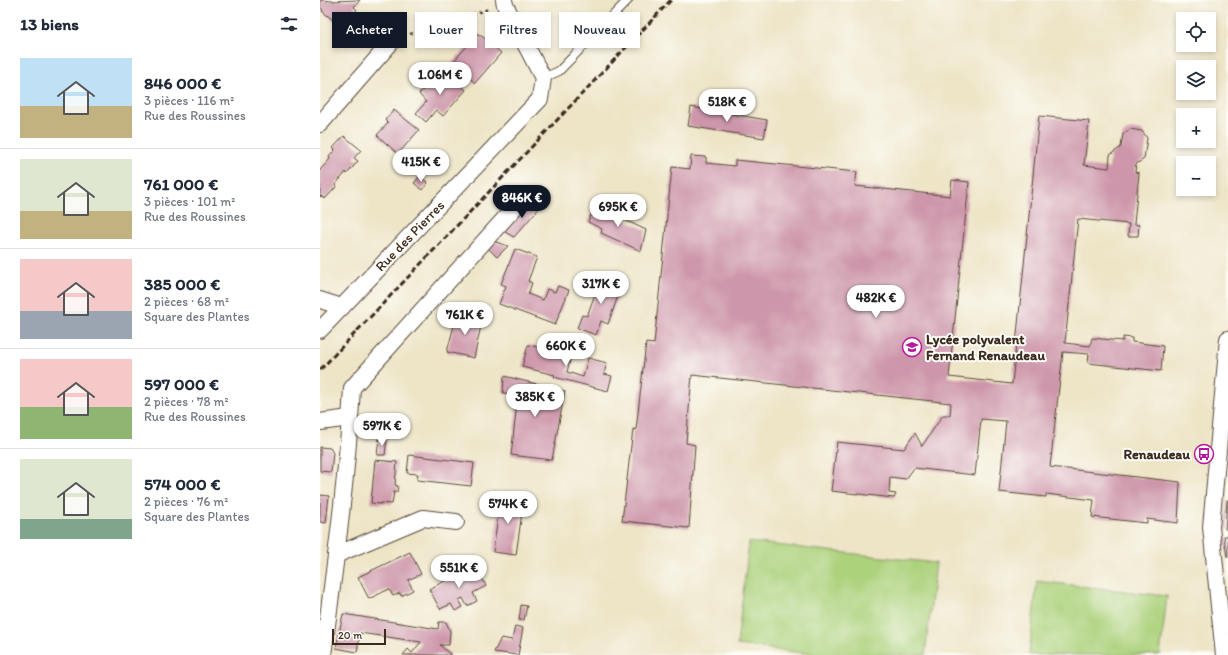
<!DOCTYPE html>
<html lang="fr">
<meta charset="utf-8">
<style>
:root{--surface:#fff;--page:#f6f6f7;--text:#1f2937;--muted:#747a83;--line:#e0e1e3;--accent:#111827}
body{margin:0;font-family:Itim,sans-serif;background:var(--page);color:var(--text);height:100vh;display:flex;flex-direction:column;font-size:15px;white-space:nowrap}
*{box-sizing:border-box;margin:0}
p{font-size:13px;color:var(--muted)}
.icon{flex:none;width:22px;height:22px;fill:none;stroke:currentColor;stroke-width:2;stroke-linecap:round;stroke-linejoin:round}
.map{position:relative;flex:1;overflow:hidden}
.details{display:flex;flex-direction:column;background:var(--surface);width:320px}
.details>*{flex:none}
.top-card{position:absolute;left:12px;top:12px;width:380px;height:36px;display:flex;gap:8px}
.buttons{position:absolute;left:856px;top:12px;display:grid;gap:8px}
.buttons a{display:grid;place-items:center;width:40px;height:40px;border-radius:0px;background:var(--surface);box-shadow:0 2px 6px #0003;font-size:20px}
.scale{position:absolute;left:12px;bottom:10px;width:54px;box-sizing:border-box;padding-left:4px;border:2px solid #3b2a1e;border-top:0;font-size:11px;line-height:14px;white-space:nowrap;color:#3b2a1e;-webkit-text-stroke:3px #fdfcf7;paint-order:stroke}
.price{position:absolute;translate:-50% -34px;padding:0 9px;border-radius:14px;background:#fff;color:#222;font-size:13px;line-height:26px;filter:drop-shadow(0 1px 2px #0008)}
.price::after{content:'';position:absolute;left:50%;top:24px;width:12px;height:9px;margin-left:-6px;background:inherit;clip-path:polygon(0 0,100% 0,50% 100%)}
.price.on{background:var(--accent);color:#fff}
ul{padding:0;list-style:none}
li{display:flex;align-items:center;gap:12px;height:100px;padding:0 20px}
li+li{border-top:1px solid var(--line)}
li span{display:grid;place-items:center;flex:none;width:112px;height:80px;border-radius:0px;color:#555}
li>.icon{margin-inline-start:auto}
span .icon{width:48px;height:48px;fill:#fffc;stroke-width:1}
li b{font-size:17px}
h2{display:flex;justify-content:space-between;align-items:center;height:48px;padding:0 20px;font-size:17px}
.chip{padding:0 14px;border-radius:0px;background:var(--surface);box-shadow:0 2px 6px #0003;font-size:14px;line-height:36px}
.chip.on{background:var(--accent);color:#fff}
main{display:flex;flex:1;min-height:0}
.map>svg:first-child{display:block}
</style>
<main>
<section class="details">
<h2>13 biens<svg class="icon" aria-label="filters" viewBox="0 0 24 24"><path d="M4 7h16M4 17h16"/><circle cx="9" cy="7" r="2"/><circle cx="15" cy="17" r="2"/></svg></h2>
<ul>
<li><span style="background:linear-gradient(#bfe0f5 60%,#c2b280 0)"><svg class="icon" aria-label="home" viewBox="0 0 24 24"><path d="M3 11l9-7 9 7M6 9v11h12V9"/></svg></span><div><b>846 000 €</b><p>3 pièces · 116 m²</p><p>Rue des Roussines</p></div></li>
<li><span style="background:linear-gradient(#dfe7d0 65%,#c2b280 0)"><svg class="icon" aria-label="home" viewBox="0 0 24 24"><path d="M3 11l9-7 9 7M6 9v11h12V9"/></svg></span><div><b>761 000 €</b><p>3 pièces · 101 m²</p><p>Rue des Roussines</p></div></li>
<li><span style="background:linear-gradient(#f6c9c9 65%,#9aa5b1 0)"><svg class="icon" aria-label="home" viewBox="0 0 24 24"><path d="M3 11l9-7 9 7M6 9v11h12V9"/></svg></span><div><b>385 000 €</b><p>2 pièces · 68 m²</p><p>Square des Plantes</p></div></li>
<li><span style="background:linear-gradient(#f6c9c9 60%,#8fb573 0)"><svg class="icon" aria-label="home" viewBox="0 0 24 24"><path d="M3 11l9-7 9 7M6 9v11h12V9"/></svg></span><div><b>597 000 €</b><p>2 pièces · 78 m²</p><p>Rue des Roussines</p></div></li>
<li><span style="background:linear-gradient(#dfe7d0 75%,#7fa58c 0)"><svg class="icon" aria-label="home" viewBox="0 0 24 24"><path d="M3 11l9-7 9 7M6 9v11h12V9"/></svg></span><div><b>574 000 €</b><p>2 pièces · 76 m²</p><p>Square des Plantes</p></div></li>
</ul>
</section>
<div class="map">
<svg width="908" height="655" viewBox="0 0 908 655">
<rect width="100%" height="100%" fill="#fdfcf7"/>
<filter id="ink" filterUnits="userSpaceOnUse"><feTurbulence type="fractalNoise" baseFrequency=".025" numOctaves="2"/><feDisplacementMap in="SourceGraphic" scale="8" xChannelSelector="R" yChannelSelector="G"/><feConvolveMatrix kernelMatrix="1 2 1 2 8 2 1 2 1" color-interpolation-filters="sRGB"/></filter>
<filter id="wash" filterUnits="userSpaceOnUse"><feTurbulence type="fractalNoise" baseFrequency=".012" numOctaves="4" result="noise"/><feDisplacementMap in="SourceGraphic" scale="16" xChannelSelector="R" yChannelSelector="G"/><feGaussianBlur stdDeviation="0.9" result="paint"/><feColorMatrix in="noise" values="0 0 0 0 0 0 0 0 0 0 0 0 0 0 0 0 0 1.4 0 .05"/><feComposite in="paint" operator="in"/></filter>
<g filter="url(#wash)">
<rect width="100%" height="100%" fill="#eee5c7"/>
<g fill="#acd27c" stroke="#747e4d">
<polygon points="429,542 616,563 605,655 500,655 417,645"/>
<polygon points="717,581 847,596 840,655 709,655"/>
</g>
<g id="blocks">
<g fill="#cd96aa">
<polygon points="0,0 11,1 40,0 34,7 37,10 29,19 27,18 20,26 2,11 3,10 0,7"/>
<polygon points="156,33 163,37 181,53 155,83 132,63 148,45 147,43"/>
<polygon points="125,71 146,90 123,116 116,110 106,122 96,113 106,102 99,94 108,84 111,87"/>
<polygon points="371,107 447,120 444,138 368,126"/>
<polygon points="74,110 99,130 78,154 57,135 68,123 65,120"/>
<polygon points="719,116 769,121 764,165 789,168 790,155 801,147 803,134 810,129 822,131 827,138 824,159 816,164 815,172 819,173 814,224 819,225 818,236 808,236 809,224 758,219 745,343 770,346 772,338 803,341 803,337 812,338 812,342 843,346 841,371 768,363 769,354 743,352 730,467 860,482 858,523 827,519 827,523 772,517 774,500 726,494 726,497 679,492 686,421 661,419 655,475 594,468 586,479 570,477 569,493 576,494 574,498 511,491 517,442 584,449 595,433 602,446 623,415 630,415 631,403 372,375 366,443 375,445 369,528 302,521 313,429 316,430 326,343 334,344 352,167 370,169 371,156 386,157 386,163 415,166 415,160 537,172 535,186 630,196 632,180 649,182 629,377 692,384"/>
<polygon points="24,136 41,150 34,158 38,161 27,174 26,172 15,185 16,187 5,199 1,196 0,197 0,170 10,159 9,157 15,150 13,148"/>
<polygon points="100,176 108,183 102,190 94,183"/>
<polygon points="211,201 221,206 194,237 183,231"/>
<polygon points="275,206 326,230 321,251 281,233 282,229 268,222"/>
<polygon points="173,241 188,246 177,257 167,247"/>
<polygon points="195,249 217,257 208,281 212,283 208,294 223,300 227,289 235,292 238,286 249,290 235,325 179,304 186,286 181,284"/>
<polygon points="282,275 303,282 288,324 281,321 276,335 257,328 262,315 267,316"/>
<polygon points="137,314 162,321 154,358 127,352"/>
<polygon points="208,345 219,347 218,348 223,350 224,347 239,350 241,354 251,356 247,372 263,377 268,358 287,363 284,374 292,376 288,391 234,377 235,375 202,367"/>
<polygon points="184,376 245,391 232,460 191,455 198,395 183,393"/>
<polygon points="59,438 67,439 65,455 57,455"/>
<polygon points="0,447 10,448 13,453 11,472 0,471"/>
<polygon points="89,455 154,463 151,486 97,480 98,474 87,473"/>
<polygon points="55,460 77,462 75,485 78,486 77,492 74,492 72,504 61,503 61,504 51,503"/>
<polygon points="0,495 9,496 6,523 0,522"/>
<polygon points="181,495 204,498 196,555 173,552"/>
<polygon points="907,500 908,500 908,529 905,529"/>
<polygon points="904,536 908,536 908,557 907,557"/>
<polygon points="90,552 101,574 88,580 93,590 81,596 80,593 73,596 69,589 49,599 38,577"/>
<polygon points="156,565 166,586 153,593 157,601 147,606 143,598 139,600 143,607 135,611 131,604 120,609 109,589"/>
<polygon points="201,605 207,606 204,620 199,620"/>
<polygon points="23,614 118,629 119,622 126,622 130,631 129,645 120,645 131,655 83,655 88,649 92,653 101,642 40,633 37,652 16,648"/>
<polygon points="195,626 203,628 198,655 174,652 181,638 192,640"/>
</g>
</g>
</g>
<g filter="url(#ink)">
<use href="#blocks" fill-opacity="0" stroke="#564637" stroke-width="1"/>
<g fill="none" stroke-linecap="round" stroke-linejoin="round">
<g stroke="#564637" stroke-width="10">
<polyline id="service" points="223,78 239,71 308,0"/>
</g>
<g stroke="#564637" stroke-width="18">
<g id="minor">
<polyline points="0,124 74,39"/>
<polyline points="0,300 22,307"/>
<polyline points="0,330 220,99 223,78 185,5 184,0"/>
<polyline points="0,422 30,418"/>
<polyline points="16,555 103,518 136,522"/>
<path d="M 3,655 C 15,566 27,477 32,388 L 196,206"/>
<polyline points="904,655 891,527 908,339"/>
</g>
</g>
<polyline stroke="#564637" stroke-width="2.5" stroke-dasharray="3 3" stroke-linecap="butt" points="90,34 169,9"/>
<use href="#service" stroke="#fff" stroke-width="8"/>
<use href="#minor" stroke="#fff" stroke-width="16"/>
<polyline stroke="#3b2a1e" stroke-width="3" stroke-dasharray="6 3" stroke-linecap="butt" points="0,370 351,0"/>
</g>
</g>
<defs>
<g id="school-ring" transform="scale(1)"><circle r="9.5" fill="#fdfcf7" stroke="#b5179e" stroke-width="1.5"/><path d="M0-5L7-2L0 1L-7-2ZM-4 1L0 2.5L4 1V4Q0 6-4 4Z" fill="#b5179e"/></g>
<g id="bus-ring" transform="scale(1)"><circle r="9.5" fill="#fdfcf7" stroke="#b5179e" stroke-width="1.5"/><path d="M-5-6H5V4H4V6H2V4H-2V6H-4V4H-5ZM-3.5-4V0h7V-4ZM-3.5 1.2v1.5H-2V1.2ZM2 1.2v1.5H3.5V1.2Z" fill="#b5179e"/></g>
</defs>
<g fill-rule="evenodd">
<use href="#school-ring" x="592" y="347"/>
<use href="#bus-ring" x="884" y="454"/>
</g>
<g text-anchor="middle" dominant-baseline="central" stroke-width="4" stroke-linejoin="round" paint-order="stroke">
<g font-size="14" fill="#3b2a1e" stroke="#fdfcf7">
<text transform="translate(90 236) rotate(-46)">Rue des Pierres</text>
</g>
<g font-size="14" font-weight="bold" fill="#3b2a1e" stroke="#fdfcf7" text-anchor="start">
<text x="606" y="339">Lycée polyvalent<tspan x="606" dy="16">Fernand Renaudeau</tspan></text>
<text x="870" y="454" text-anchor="end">Renaudeau</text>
</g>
</g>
</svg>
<div class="buttons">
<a><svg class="icon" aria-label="locate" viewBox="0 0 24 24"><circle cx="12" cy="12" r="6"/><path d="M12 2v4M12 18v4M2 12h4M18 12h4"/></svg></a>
<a><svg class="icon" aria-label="layers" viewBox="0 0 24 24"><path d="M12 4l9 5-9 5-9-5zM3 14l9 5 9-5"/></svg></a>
<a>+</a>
<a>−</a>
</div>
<div class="scale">20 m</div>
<b class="price" style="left:120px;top:96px">1.06M €</b>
<b class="price" style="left:407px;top:123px">518K €</b>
<b class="price" style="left:101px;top:183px">415K €</b>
<b class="price on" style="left:202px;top:219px">846K €</b>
<b class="price" style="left:298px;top:228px">695K €</b>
<b class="price" style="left:281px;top:305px">317K €</b>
<b class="price" style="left:556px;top:319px">482K €</b>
<b class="price" style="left:145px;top:336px">761K €</b>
<b class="price" style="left:246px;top:367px">660K €</b>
<b class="price" style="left:215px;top:418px">385K €</b>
<b class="price" style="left:62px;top:447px">597K €</b>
<b class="price" style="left:188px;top:525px">574K €</b>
<b class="price" style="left:139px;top:589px">551K €</b>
<div class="top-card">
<a class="chip on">Acheter</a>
<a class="chip">Louer</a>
<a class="chip">Filtres</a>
<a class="chip">Nouveau</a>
</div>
</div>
</main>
